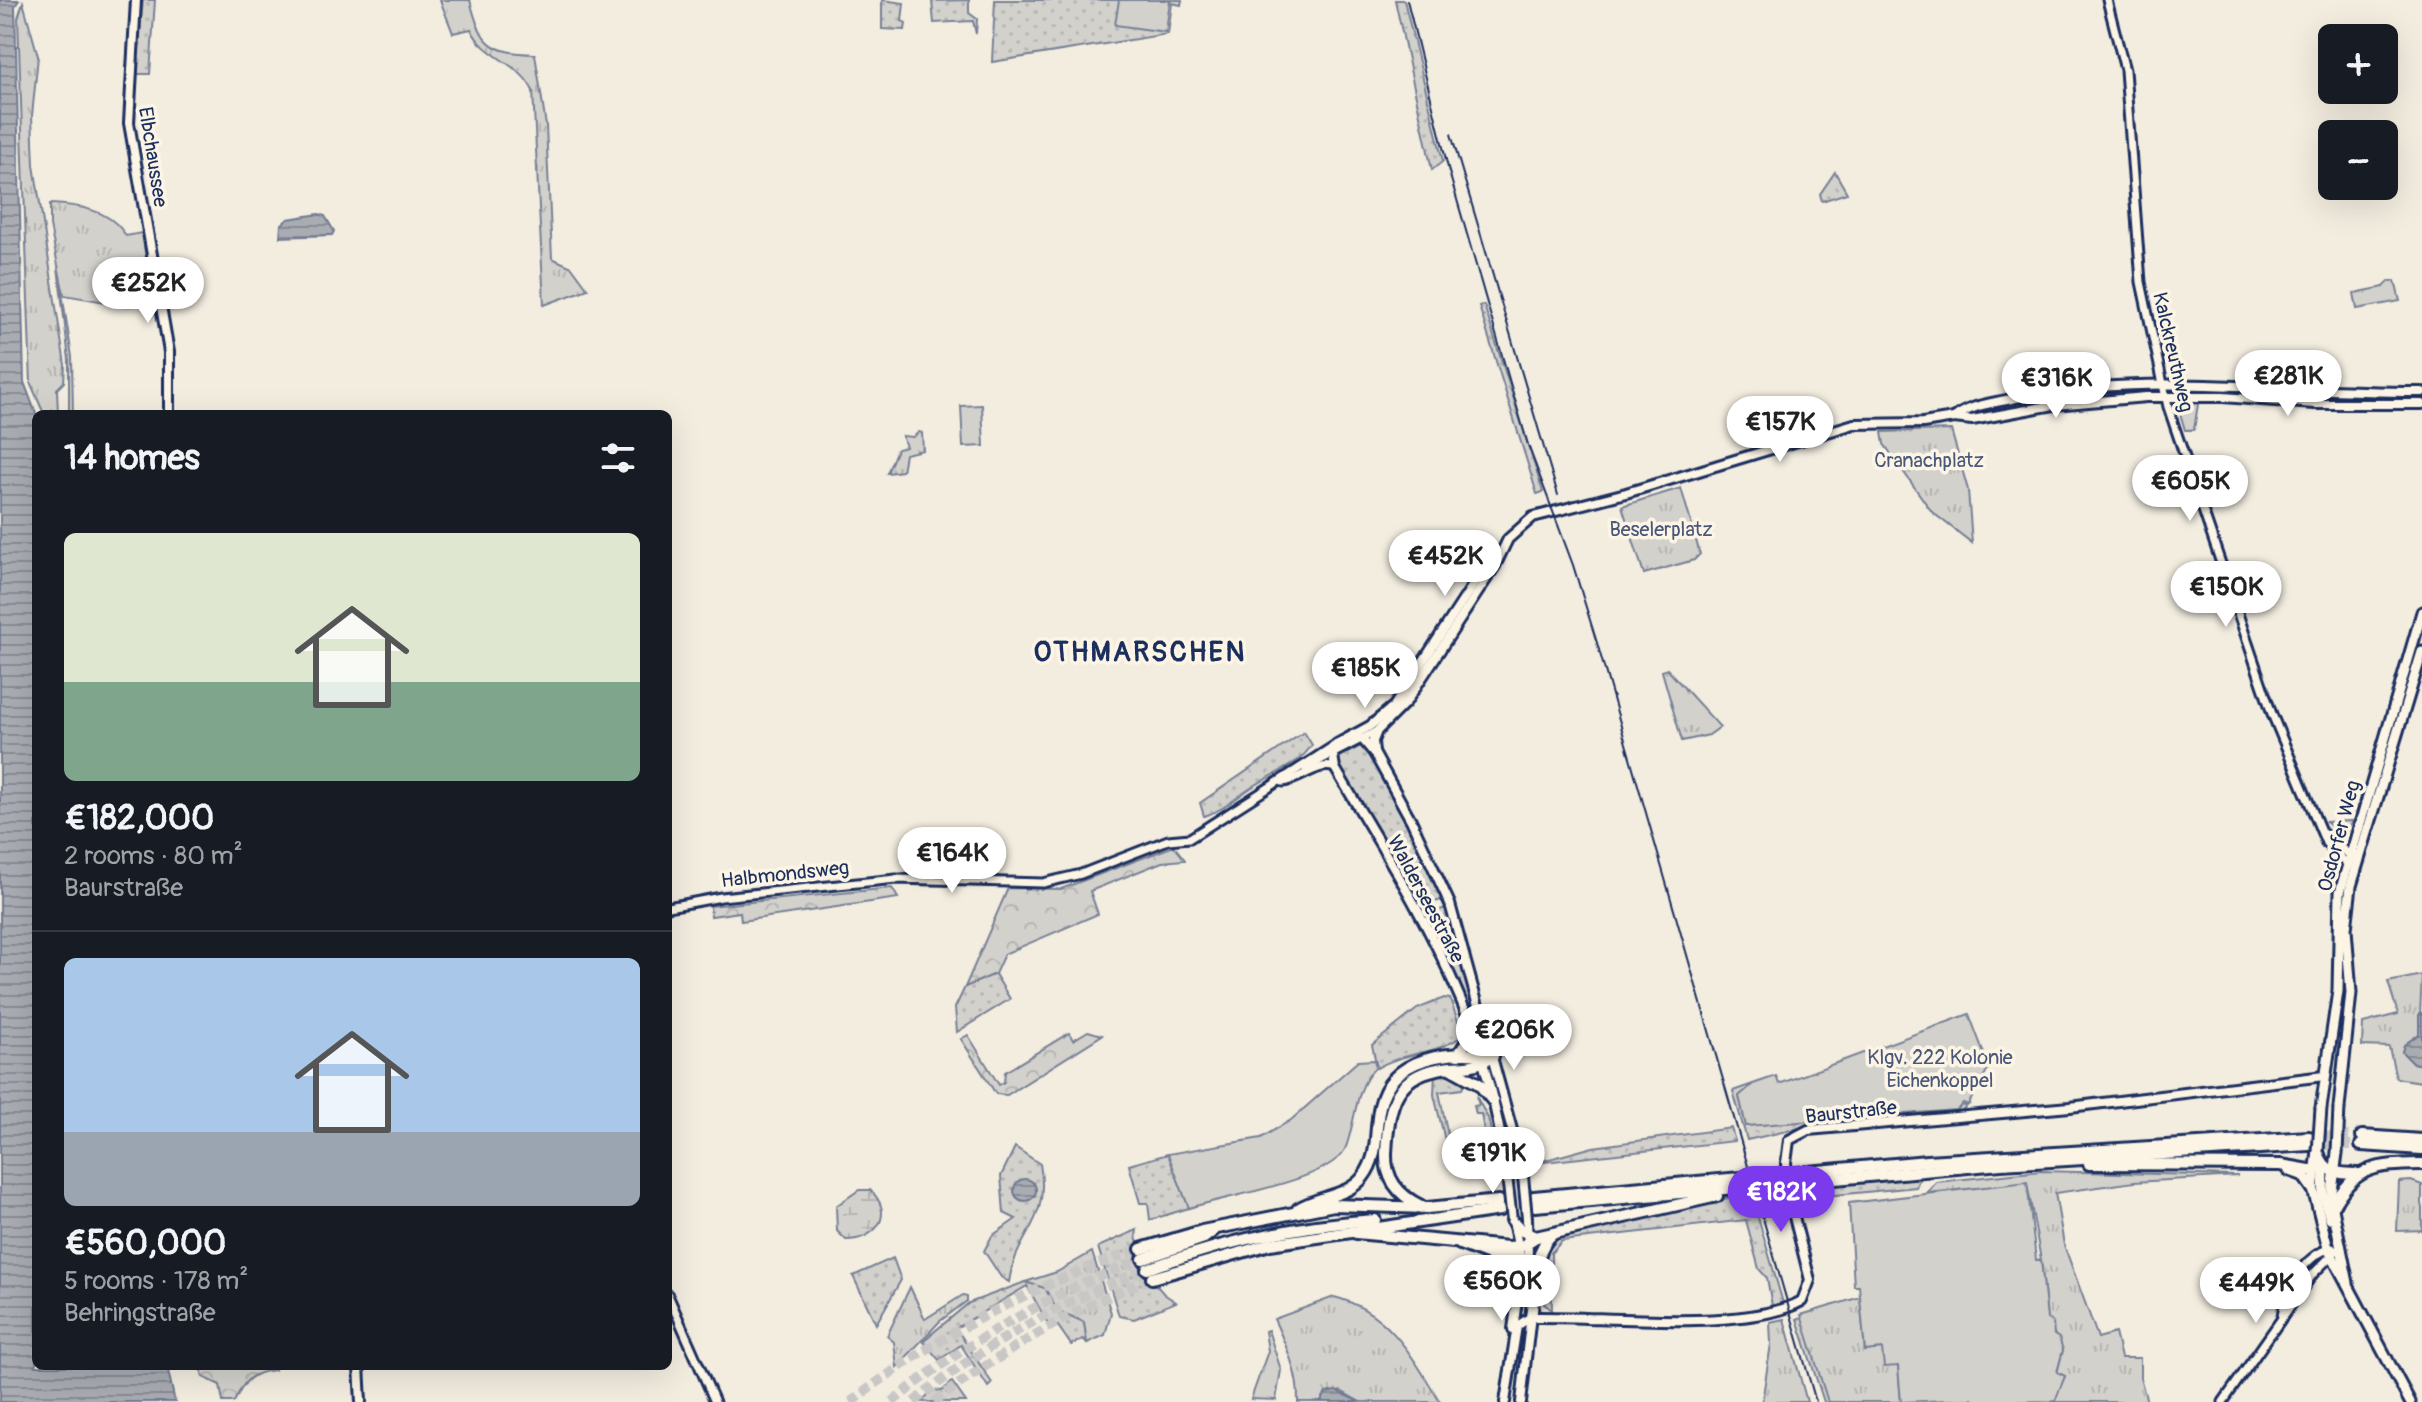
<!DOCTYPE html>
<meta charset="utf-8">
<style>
:root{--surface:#171b24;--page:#20242c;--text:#f1f3f6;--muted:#9ea1a6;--line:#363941;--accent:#7c3aed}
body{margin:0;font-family:Pangolin,sans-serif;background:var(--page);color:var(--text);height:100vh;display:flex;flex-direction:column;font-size:30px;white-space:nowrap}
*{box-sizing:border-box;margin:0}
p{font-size:26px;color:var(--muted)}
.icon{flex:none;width:44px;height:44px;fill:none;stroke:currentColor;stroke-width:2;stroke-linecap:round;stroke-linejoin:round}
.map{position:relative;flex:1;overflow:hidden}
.sheet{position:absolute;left:32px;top:410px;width:640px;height:960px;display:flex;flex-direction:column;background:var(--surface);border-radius:12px;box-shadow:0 8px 32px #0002}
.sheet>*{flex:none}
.fabs{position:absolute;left:2318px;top:24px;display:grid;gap:16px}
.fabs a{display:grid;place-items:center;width:80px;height:80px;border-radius:12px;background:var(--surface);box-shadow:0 8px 32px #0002;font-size:40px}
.price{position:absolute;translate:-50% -68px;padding:0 18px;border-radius:28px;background:#fff;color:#222;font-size:26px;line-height:52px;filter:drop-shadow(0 2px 4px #0008)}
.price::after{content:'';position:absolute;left:50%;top:48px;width:24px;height:18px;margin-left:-12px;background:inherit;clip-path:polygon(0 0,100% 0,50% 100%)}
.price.active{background:var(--accent);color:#fff}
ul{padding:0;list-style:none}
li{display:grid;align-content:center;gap:16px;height:424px;padding:0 32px}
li+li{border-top:2px solid var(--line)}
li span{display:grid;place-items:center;height:248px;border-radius:12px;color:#555}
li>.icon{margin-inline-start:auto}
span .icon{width:144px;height:144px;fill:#fffc;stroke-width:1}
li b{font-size:34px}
h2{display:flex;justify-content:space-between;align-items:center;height:96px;padding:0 32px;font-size:34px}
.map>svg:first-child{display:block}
</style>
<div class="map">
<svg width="2422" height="1402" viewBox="0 0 2422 1402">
<defs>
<pattern id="grass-dots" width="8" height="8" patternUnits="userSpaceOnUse" patternTransform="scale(2)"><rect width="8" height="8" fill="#d3d1cc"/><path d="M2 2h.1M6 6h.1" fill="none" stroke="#b5b4b2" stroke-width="1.8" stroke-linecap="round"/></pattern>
<pattern id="forest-crowns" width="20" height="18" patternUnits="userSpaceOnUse" patternTransform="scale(2)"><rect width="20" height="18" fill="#d3d1cc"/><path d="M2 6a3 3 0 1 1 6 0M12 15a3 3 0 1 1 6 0" fill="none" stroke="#b5b4b2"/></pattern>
<pattern id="wetland-marsh" width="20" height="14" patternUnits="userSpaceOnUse" patternTransform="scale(2)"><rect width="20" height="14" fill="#d3d1cc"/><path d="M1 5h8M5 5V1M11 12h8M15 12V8" fill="none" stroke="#b5b4b2"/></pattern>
<pattern id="park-tufts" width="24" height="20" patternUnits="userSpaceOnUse" patternTransform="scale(2)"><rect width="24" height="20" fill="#d3d1cc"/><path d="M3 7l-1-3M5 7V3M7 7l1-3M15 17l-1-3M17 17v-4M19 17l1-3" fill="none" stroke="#b5b4b2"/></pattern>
<pattern id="water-rules" width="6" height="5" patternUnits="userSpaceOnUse" patternTransform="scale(2)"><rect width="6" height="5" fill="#a9acb3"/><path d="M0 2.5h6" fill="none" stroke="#898c95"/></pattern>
</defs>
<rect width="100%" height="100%" fill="#f3ede0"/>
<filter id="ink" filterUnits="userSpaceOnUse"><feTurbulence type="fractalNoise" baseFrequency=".0125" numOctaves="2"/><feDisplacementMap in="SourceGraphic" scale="16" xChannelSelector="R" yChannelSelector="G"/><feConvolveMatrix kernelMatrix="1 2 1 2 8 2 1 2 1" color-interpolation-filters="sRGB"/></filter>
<g filter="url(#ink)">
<g fill="url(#grass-dots)" stroke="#778095" stroke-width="2">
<polygon points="143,0 155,0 150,74 136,74"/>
<polygon points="882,0 904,3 902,21 906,23 905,30 882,29"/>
<polygon points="969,0 969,13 977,19 976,34 973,21 934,23 932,1"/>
<polygon points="995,0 1182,0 1181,5 1172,3 1168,34 992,62"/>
<polygon points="1395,0 1404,0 1443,161 1432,170"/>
<polygon points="1835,172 1847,193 1822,201 1820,194"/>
<polygon points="58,267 72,357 73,414 69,414 69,360"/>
<polygon points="1484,305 1543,492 1537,494 1479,306"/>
<path d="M 1304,732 L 1312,745 C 1298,766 1274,773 1254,786 C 1236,797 1225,810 1204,816 L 1200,803 Z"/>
<polygon points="1364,744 1417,840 1442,900 1418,906 1341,770 1338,758"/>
<polygon points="2353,821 2343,837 2326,822 2352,821"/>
<polygon points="1445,908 1448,910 1487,1052 1484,1052 1460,987 1424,916"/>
<polygon points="995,974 1010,999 957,1032 955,1008 965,987"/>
<path d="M 1444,998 L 1450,999 L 1463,1035 C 1440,1054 1403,1052 1377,1068 L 1372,1045 L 1417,1009 Z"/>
<polygon points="1435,1073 1452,1074 1466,1081 1462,1089 1439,1092 1452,1155 1473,1152 1486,1158 1450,1161 1434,1095"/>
<polygon points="1753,1084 1739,1096 1746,1126 1968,1105 1956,1115 1804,1127 1747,1140 1733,1091"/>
<polygon points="1476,1096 1488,1118 1496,1152 1482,1145 1486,1142 1481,1114 1476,1114 1474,1106 1479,1105"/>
<polygon points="1731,1128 1735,1141 1535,1163 1593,1147"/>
<path d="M 1015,1147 L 1040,1164 C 1051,1224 1016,1232 1009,1282 L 1001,1277 L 984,1251 L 992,1236 L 1016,1219 L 1004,1213 L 1001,1176 Z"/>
<polygon points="1168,1154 1189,1208 1150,1220 1148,1203 1140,1203 1129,1165"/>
<polygon points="1921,1175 1916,1187 1795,1199 1767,1208 1762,1192"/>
<path d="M 1751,1193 L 1783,1303 L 1772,1306 L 1767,1278 L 1759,1269 L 1746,1220 L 1562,1241 L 1551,1253 L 1552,1310 L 1544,1304 C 1540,1276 1541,1245 1568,1232 Z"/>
<polygon points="1137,1230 1136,1237 1150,1278 1164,1294 1176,1302 1134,1319 1119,1316 1098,1247"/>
<polygon points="893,1258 901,1280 876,1324 853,1276"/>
<polygon points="1025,1282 1045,1288 1057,1310 1084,1322 1087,1343 1083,1339 1071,1345 1058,1326 1051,1329 1027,1286 956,1328 992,1383 988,1387 961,1345 939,1360 923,1341 969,1303"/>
<polygon points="1811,1317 1842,1402 1824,1402 1797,1319"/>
</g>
<g fill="url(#forest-crowns)" stroke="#778095" stroke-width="2">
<polygon points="1174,846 1185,860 1162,862 1090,891 1098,914 1004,954 995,974 965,987 1008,888 1061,889"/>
<polygon points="892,888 898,898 741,921 740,912 711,916 710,906"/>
<polygon points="1088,1031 1102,1035 1007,1095 996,1094 961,1039 968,1035 999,1085 1004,1082 1005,1072 1069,1033 1073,1040"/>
<path d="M 201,1366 L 274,1366 L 275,1370 C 251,1372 244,1381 234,1402 L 223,1402 L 220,1385 L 203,1377 Z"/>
</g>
<path fill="url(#wetland-marsh)" stroke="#778095" stroke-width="2" d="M 859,1190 L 870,1190 C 896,1214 876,1240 846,1240 L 837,1231 L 836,1206 Z"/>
<g fill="url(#park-tufts)" stroke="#778095" stroke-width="2">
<path d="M 440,0 L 470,0 C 481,44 490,53 535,54 L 546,126 L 552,258 L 572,267 L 588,289 L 544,305 L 533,91 C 519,61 485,59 471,29 L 453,33 Z"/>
<polygon points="23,2 38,56 32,116 34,165 65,365 64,382 57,389 58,414 44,414 31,384 18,18"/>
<path d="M 50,204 C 79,205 111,210 126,236 L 142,233 L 153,302 L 129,306 L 64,295 L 50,226 Z"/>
<polygon points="2389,281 2395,281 2400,301 2357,309 2354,293 2384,287"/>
<polygon points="2183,402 2198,404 2194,430 2185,430 2179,410"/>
<polygon points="1951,430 1968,490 1972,543 1932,512 1884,444 1882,432"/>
<polygon points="919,432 922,433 923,450 905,454 902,471 887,473 897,449 906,447 902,436 913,437"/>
<polygon points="1681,488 1700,554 1694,560 1644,574 1622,506"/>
<polygon points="1667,669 1720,727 1709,735 1682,741 1662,671"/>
<polygon points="2422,975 2419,1034 2404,1045 2402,1052 2413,1063 2422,1065 2422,1082 2396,1078 2389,1047 2362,1046 2363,1023 2398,1014 2388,982"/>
<polygon points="2041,1171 2238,1176 2134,1182 2055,1193 2064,1245 2098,1338 2115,1333 2121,1358 2140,1358 2140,1377 2147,1402 2053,1402 2065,1376 2057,1373 2063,1350 2047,1320 2041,1260 2027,1183 1927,1193 1936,1182"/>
<polygon points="2411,1181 2422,1185 2422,1230 2397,1231 2399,1182"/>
<polygon points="1092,1252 1111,1313 1105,1335 1087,1343 1084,1322 1057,1310 1045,1288 1025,1282 1057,1272"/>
<polygon points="910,1287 925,1319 963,1295 967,1296 967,1301 940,1321 897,1367 894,1342 887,1336"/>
<path d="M 1334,1297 C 1388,1310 1413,1357 1440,1402 L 1360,1402 L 1341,1391 L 1323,1397 L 1321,1402 L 1298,1402 C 1299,1374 1286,1345 1274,1319 Z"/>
<polygon points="1860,1297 1865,1351 1882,1349 1898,1366 1901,1402 1828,1402 1801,1315"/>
<polygon points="1784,1319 1807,1402 1762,1402 1771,1344 1770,1322"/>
<polygon points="1268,1330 1281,1370 1276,1400 1251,1399 1268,1351 1265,1331"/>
<polygon points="952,1382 966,1402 922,1402 932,1390 942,1391"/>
</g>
<g fill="#d3d1cc" stroke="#778095" stroke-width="2">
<polygon points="1119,0 1170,0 1166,32 1115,25"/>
<polygon points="982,405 984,446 963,447 961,406"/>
<polygon points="1969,1014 1989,1067 1968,1105 1963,1103 1957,1110 1746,1126 1739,1096 1753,1084 1776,1076 1779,1084"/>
<path d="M 1374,1060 L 1376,1067 C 1355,1086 1356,1120 1346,1147 C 1334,1180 1225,1196 1189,1208 L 1168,1154 L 1261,1138 L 1291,1120 L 1358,1061 Z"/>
<polygon points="2027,1182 2036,1260 2041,1260 2047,1319 2053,1322 2054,1335 2059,1338 2063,1350 2057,1372 2065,1376 2055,1401 1973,1402 1972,1399 1901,1402 1898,1366 1884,1367 1882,1349 1865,1351 1859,1286 1854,1286 1849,1203"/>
</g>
<g fill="url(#water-rules)" stroke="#707a91" stroke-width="2">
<polygon points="0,0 19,0 15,6 24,382 36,414 36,1366 167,1366 175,1402 0,1402"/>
<polygon points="319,214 325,216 334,231 332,235 280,237 281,225 288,219"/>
<polygon points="2422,1013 2422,1065 2413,1063 2402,1052 2404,1045 2419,1034 2419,1015"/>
<circle cx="1025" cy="1190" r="11"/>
<polygon points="1336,1391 1360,1402 1321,1402 1326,1393"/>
</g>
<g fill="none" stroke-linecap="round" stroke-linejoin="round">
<g stroke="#c8c7c6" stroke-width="10" stroke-dasharray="10 5" stroke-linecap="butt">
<polyline points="2309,1137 2362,1136"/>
<polyline points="2311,1145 2361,1145"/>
<path d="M 851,1402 C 936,1336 1039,1282 1141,1249"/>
<path d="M 892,1402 C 966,1342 1054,1292 1143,1259"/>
<path d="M 914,1402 C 983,1345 1064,1301 1147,1269"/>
<path d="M 934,1402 C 1003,1352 1072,1309 1152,1278"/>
</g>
<g stroke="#1b2f5e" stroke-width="13">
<g id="tertiary">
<polyline points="2107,0 2125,70 2141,282 2168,407 2272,714 2326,843 2349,866"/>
<polyline points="1305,768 1377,731"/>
<path d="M 1283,782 C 1301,780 1318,761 1335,768"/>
<polyline points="2324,834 2352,857"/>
<polyline points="668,907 721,897 896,879 1043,883 1081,874 1168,840 1190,838 1337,744"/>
<polyline points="668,1295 715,1402"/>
<path d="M 2282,1316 C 2285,1289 2305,1254 2332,1248"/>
<polyline points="2223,1402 2313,1274 2339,1248"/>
</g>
</g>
<g stroke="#1b2f5e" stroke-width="14">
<g id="secondary">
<polyline points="136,0 129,123 169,352 169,414"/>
<path d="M 1954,418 C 1969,406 1988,404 2006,400 C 2144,370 2283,393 2422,392"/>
<path d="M 1498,555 L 1488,562 L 1394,706 L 1370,726 L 1337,744 L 1333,755 L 1335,768 C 1379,843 1427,918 1460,998 C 1483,1051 1497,1110 1506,1167"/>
<polyline points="1353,735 1363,740 1374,753 1411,820 1450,904 1522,1166"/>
<polyline points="1374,753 1373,741 1377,731 1406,702 1495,566 1508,539 1533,517 1626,493 1854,424 1923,423 1954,418 1972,420 2054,405 2146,397 2223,397 2315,404 2422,404"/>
<polyline points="1786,1163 1789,1140 1808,1130 2070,1107 2324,1076"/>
<polyline points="1527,1218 1529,1294"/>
<polyline points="1513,1221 1522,1265 1513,1329"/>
<polyline points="359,1366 361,1402"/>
<path d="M 1505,1402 L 1517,1326 L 1531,1317 C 1600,1315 1744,1333 1802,1301 L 1810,1280 L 1788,1193"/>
<polyline points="1521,1402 1531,1315"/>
</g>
</g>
<g stroke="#1b2f5e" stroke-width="15">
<g id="primary">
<polyline points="2321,1108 2338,991 2340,892 2422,612"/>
<polyline points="2339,1108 2351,993 2346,929 2351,886 2422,652"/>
<polyline points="2318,1152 2313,1189 2328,1248 2410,1402"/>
<polyline points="2337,1153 2331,1199 2348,1283"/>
<polyline points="2324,1167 2323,1195 2330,1218"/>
</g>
</g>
<g stroke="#1b2f5e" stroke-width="16">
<g id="motorway">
<polyline points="1458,1055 1469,1038 1470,1023"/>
<polyline points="1450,1068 1479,1084 1493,1101"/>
<polyline points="2362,1136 2422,1140"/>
<polyline points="2361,1145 2422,1149"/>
<path d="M 2318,1152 C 2324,1173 2339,1174 2358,1174"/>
<polyline points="2089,1164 2281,1165 2315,1171"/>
<polyline points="2289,1170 2303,1175 2313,1189"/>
<polyline points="1534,1197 1927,1161 2309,1137"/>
<path d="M 1421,1206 C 1398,1195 1385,1179 1386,1153 C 1389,1103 1394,1072 1451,1067 C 1467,1066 1479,1066 1493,1056"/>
<polyline points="1535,1206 2001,1164 2309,1145"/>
<path d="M 2332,1208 C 2355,1165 2377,1165 2422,1164"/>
<path d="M 1298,1209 C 1318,1196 1348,1197 1363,1177 C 1380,1155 1374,1131 1380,1106 C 1391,1056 1450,1050 1493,1056"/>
<polyline points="1512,1220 1522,1231 1536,1237 1717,1196"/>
<polyline points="1356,1233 1508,1247 1522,1246 1536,1237"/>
<polyline points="1460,1244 1489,1255 1512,1255 1519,1286"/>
<polyline points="1141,1249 1202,1231 1334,1205 1427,1208 1499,1201"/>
<polyline points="1143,1259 1204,1238 1213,1231"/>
<path d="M 1147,1269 C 1221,1242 1295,1225 1375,1220"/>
<polyline points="1152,1278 1270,1244 1500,1210"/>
<path d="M 1531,1317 C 1536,1291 1531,1250 1554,1233"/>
</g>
</g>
<use href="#tertiary" stroke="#fcf5e5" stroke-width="7"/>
<use href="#secondary" stroke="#fcf5e5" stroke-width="8"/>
<use href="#primary" stroke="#fcf5e5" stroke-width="9"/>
<use href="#motorway" stroke="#fcf5e5" stroke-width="10"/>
<g stroke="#1b2f5e" stroke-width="2">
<polyline points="1407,0 1449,172 1528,445 1573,565 1597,643 1816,1402"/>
<polyline points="1451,134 1558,495"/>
</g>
<g stroke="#1b2f5e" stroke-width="14" stroke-linecap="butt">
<g id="secondary-bridge">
<polyline points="1786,1163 1788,1193"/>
<polyline points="1522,1166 1527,1218"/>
<polyline points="1506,1167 1512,1220"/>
</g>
</g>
<g stroke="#1b2f5e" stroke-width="15" stroke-linecap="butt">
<g id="primary-bridge">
<polyline points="2318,1152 2321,1108"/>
<polyline points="2337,1153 2339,1108"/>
</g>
</g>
<use href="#secondary-bridge" stroke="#fcf5e5" stroke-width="8"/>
<use href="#primary-bridge" stroke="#fcf5e5" stroke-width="9"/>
</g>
</g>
<g text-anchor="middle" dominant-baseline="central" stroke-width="7" stroke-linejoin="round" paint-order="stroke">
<g font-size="20" fill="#1b2f5e" stroke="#fcf5e5">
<text transform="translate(153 157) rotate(81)">Elbchaussee</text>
<text transform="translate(2173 352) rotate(77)">Kalckreuthweg</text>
<text transform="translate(2339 836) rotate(-75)">Osdorfer Weg</text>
<text transform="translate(785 874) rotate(-6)">Halbmondsweg</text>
<text transform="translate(1426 899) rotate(62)">Walderseestraße</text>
<text transform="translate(1851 1112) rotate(-6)">Baurstraße</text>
</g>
<g font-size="20" fill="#49587a" stroke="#fcf5e5">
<text x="1929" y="460">Cranachplatz</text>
<text x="1661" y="529">Beselerplatz</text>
<text x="1940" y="1057">Klgv. 222 Kolonie<tspan x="1940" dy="23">Eichenkoppel</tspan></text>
</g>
<g font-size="28" font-weight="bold" letter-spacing="2" fill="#1b2f5e" stroke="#fcf5e5">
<text x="1140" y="652">OTHMARSCHEN</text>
</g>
</g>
</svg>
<div class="fabs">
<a>+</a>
<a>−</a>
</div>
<b class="price" style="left:148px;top:325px">€252K</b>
<b class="price" style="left:2288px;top:418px">€281K</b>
<b class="price" style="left:2056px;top:420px">€316K</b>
<b class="price" style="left:1780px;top:464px">€157K</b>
<b class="price" style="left:2190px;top:523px">€605K</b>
<b class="price" style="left:1445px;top:598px">€452K</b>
<b class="price" style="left:2226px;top:629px">€150K</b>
<b class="price" style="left:1365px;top:710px">€185K</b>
<b class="price" style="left:952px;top:895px">€164K</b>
<b class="price" style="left:1514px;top:1072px">€206K</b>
<b class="price" style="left:1493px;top:1195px">€191K</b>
<b class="price active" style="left:1781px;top:1234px">€182K</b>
<b class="price" style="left:1502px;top:1323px">€560K</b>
<b class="price" style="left:2256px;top:1325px">€449K</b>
<section class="sheet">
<h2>14 homes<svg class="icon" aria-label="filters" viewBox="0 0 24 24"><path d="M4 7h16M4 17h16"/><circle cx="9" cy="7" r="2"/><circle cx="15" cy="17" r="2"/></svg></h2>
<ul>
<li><span style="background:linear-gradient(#dfe7d0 60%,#7fa58c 0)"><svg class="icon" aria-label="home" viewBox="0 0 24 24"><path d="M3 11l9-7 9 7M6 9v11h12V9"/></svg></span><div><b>€182,000</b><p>2 rooms · 80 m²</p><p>Baurstraße</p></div></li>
<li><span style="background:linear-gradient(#a9c7e8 70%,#9aa5b1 0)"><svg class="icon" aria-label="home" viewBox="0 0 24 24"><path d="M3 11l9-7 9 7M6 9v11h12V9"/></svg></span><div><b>€560,000</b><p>5 rooms · 178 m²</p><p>Behringstraße</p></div></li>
</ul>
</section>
</div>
